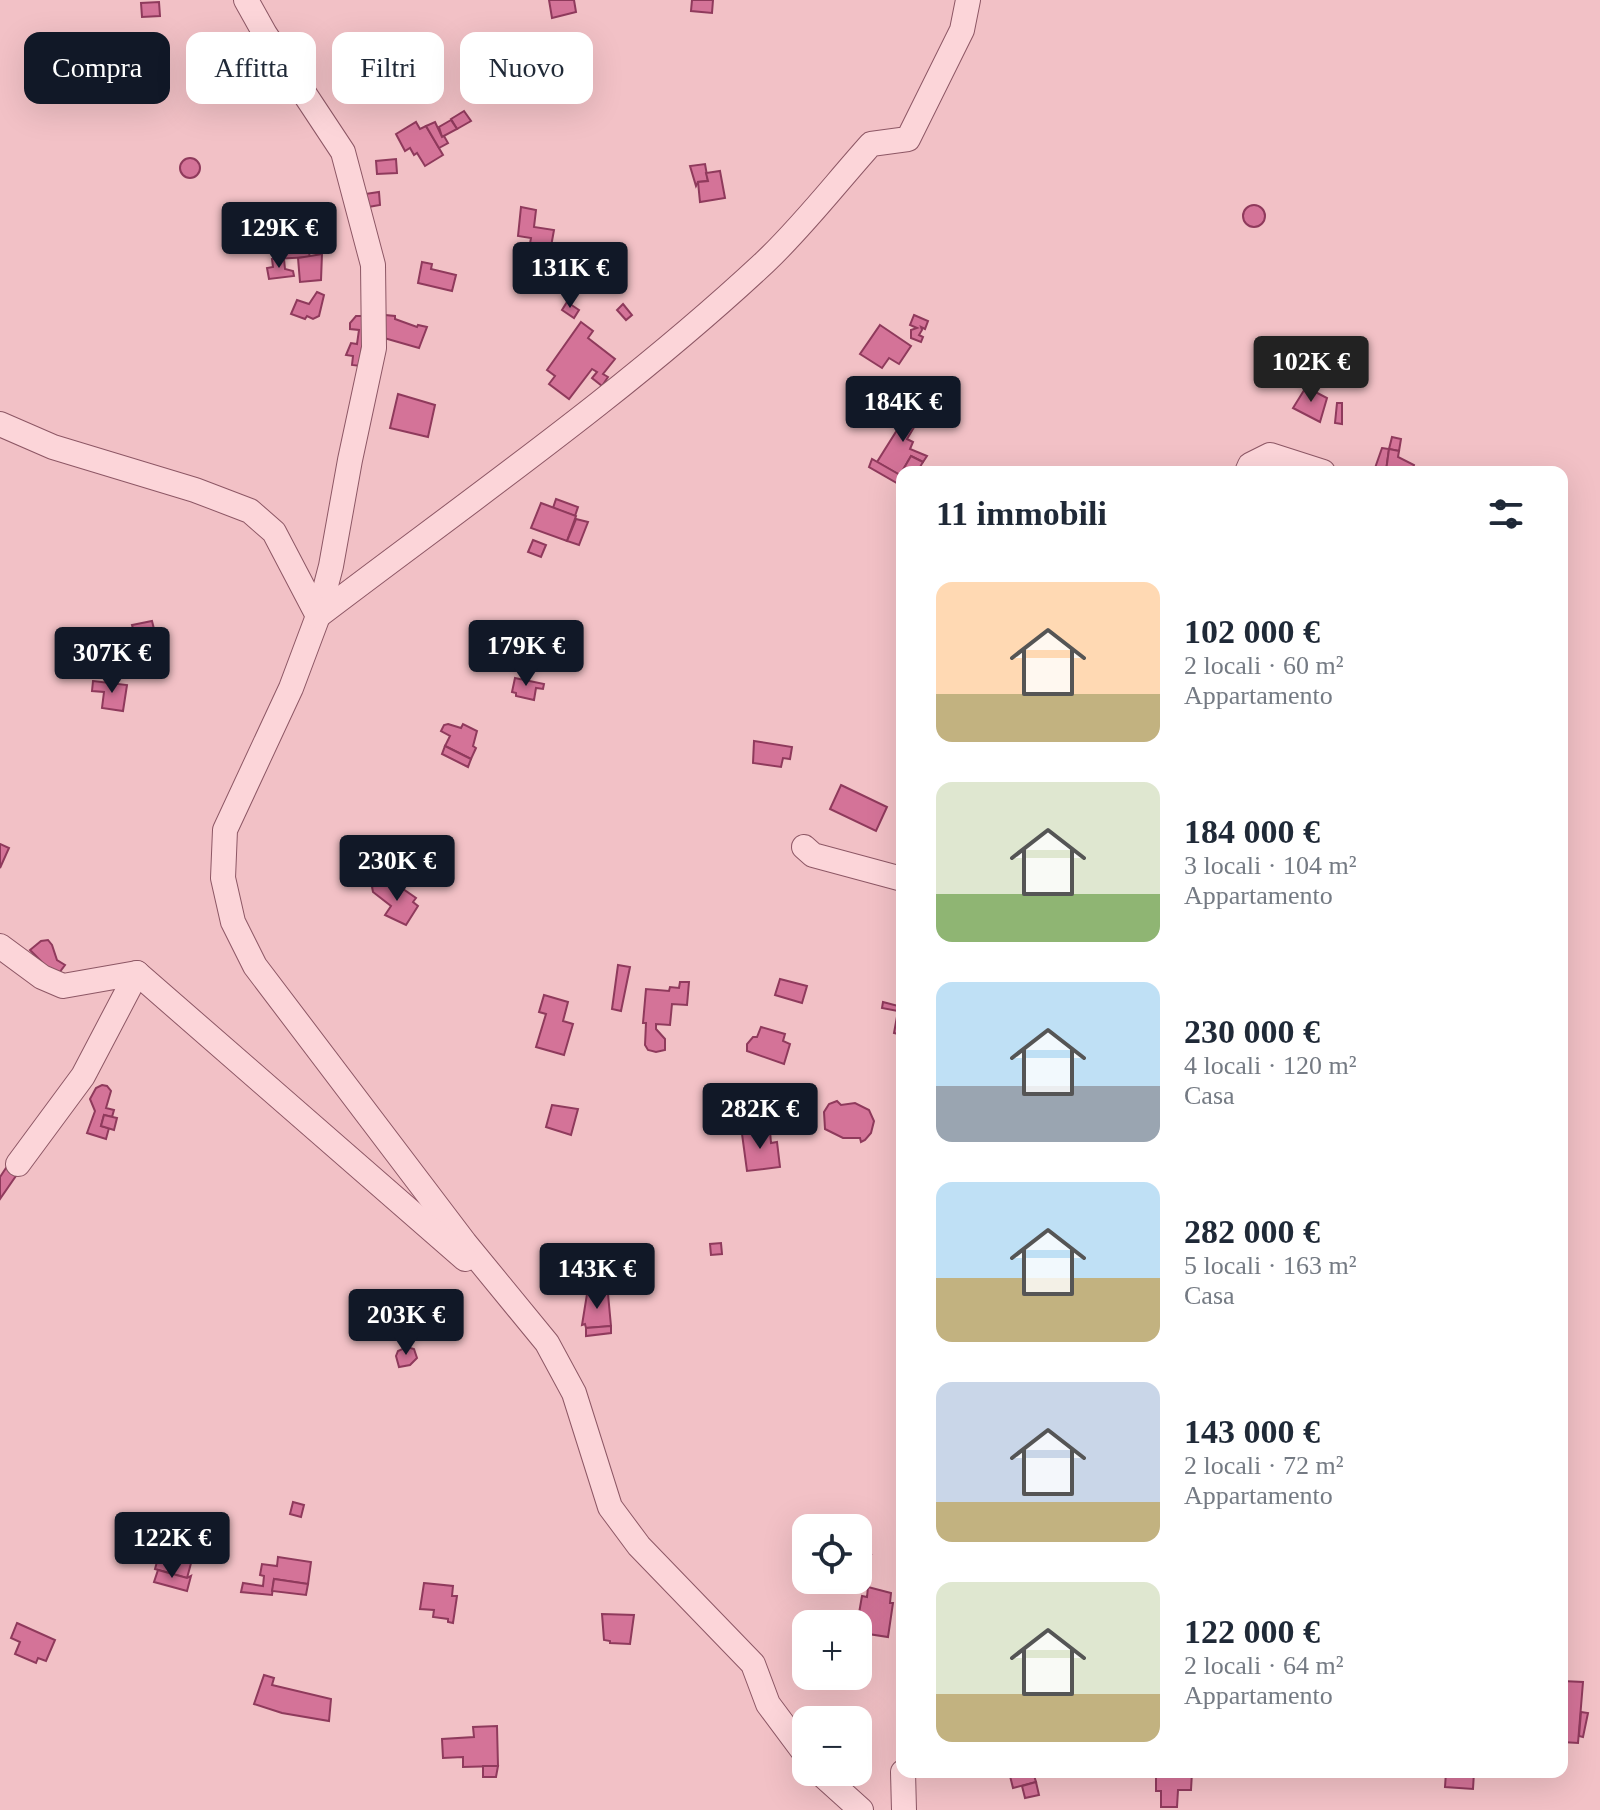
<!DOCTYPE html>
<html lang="it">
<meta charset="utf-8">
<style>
:root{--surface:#fff;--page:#f6f6f7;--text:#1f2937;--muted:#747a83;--accent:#111827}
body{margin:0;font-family:"Times New Roman",serif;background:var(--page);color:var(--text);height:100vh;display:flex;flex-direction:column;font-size:30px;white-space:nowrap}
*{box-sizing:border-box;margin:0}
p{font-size:26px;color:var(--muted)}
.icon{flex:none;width:44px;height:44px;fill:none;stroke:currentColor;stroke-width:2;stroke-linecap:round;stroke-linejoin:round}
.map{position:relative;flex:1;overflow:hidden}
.sheet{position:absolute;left:896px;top:466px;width:672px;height:1312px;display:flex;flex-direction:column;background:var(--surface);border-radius:16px;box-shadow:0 8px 32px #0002}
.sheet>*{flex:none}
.hud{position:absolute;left:24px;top:32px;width:752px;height:72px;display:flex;gap:16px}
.buttons{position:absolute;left:792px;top:1514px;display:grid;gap:16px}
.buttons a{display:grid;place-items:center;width:80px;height:80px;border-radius:16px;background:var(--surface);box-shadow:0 8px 32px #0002;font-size:40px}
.price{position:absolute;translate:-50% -68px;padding:0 18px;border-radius:8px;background:var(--accent);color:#fff;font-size:26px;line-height:52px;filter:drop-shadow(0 2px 4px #0008)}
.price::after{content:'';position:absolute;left:50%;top:48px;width:24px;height:18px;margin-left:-12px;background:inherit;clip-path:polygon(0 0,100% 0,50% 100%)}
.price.active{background:#222;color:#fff}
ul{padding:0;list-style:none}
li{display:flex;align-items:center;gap:24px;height:200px;padding:0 40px}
li span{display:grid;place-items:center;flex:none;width:224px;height:160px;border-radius:16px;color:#555}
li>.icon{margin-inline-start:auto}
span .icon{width:96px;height:96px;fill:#fffc;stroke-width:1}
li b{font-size:34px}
h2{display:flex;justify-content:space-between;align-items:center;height:96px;padding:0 40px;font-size:34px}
.chip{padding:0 28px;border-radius:16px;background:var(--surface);box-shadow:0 8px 32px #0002;font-size:28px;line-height:72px}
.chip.active{background:var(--accent);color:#fff}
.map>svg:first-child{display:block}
</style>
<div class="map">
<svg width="1600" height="1810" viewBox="0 0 1600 1810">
<rect width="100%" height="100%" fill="#f2c1c6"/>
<g fill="#d47398" stroke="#8f3a5c" stroke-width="2">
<polygon points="549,0 574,0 576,12 552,18"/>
<polygon points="692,0 713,0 712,13 691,11"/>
<polygon points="159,2 160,16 142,17 141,3"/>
<polygon points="560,46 570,47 573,57 566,60 552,57 552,50 556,50"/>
<polygon points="94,57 116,63 111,86 101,84 100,90 87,86 91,61"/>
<polygon points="464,111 471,121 457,129 451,119"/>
<polygon points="451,120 457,129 442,137 439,127"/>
<polygon points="416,122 420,129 426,126 443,155 425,166 417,153 414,155 410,148 405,151 396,134"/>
<polygon points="435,122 442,137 444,136 448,143 439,148 426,126"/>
<circle cx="190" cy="168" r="10"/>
<polygon points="396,159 397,173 377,174 376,161"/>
<polygon points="705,164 708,181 698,182 696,186 690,166"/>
<polygon points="720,171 725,198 700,202 698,182 708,181 706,173"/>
<polygon points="379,192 380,205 368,207 365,194"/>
<circle cx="1254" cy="216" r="11"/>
<polygon points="521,207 536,210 534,227 554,230 550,252 529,249 531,238 518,236"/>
<polygon points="285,243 285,245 313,243 314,253 309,253 310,257 274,259 272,244"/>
<polygon points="566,247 571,265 601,261 602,269 588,273 588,277 579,286 571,285 569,279 560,271 567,264 562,265 557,249"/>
<polygon points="322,254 321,280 300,282 298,258"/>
<polygon points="272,259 284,259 285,269 293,271 294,276 269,279 267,268 273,267"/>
<polygon points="422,262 432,264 431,269 456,275 452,291 418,283"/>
<polygon points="317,292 324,295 319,316 313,319 307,316 305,319 291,314 297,300 309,304"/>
<polygon points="567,302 579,310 574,318 562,310"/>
<polygon points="623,304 632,315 626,320 617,310"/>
<polygon points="385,315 395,316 395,319 417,327 418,325 427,327 419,348 384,338"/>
<polygon points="914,315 928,321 925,329 921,327 922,330 919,335 923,337 921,342 911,338 911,330 917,328 910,325"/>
<polygon points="356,316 365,316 360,366 352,365 353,356 346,355 351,343 357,344 359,330 350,329 350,323"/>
<polygon points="581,322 593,331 588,338 615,359 603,374 608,377 602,386 592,378 597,372 592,369 569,399 549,384 555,376 547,370"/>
<polygon points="880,325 911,346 899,364 889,358 882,368 860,354"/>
<polygon points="1306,387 1327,398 1320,422 1293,408"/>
<polygon points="398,394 435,405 428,437 390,428"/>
<polygon points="914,403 925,409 907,439 913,442 910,449 927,456 923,462 911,456 900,475 877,462"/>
<polygon points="1337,403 1342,403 1342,424 1335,423"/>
<polygon points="1392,437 1401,439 1399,451 1389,449"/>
<polygon points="1382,448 1389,449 1386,471 1375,468"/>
<polygon points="1389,449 1399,451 1398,457 1414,465 1412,472 1386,471"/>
<polygon points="911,456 923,462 917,472 902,472 902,486 869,467 872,459 900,475"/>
<polygon points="556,499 578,507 575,516 553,508"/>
<polygon points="541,503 576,516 567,541 531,528"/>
<polygon points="576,519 588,522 579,545 567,541"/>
<polygon points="533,540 546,545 541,557 528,552"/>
<polygon points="152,621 155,633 161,632 166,636 164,648 155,647 154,640 148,641 147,635 140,636 139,631 134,632 132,625"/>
<polygon points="515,678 544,684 543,689 536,688 534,700 516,696 516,693 512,692"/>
<polygon points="93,681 127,685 123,711 102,708 104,692 92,691"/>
<polygon points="448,724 461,728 463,724 477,731 473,746 476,748 471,759 445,746 450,736 441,731 444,725"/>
<polygon points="754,741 792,747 790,759 783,758 781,767 753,763"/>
<polygon points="445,746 471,759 468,767 442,754"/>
<polygon points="841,785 887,807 876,831 830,809"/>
<polygon points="0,844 9,848 0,868"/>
<polygon points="381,882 386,884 399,896 403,889 416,898 413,902 418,906 406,925 385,915 391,906 373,892 372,887"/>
<polygon points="48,940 52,945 57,960 65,965 59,973 47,967 30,950 41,941"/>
<polygon points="618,965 630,967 621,1011 612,1009"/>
<polygon points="780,979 807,986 802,1003 775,995"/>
<polygon points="680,982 689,982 687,1005 672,1004 670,1025 656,1024 656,1029 665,1039 665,1050 656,1052 648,1050 645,1045 646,1023 643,1023 646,989 669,991 670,987 679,988"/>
<polygon points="544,995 568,1002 563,1021 573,1024 564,1055 536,1047 546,1014 539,1012"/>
<polygon points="883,1002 902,1007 902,1035 894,1033 898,1011 882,1008"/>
<polygon points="761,1027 785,1034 783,1041 790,1044 784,1064 747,1051 747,1044 753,1037 757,1037"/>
<polygon points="102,1085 107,1086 111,1091 106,1108 114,1110 112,1117 104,1115 101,1126 109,1128 106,1139 87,1133 95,1111 90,1099 96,1088"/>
<polygon points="837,1101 841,1105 855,1103 869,1110 874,1121 871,1133 865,1140 861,1142 860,1138 843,1138 825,1129 824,1112 829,1104"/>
<polygon points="552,1105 578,1109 571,1135 546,1127"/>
<polygon points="104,1115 117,1118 114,1130 101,1126"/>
<polygon points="770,1131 771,1143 777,1142 780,1167 747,1171 742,1134"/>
<polygon points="8,1165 18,1173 0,1199 0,1177"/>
<polygon points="721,1243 722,1254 711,1255 710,1244"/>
<polygon points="587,1294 608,1294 611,1326 586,1328 585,1324 582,1325"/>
<polygon points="611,1326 611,1333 586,1336 586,1328"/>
<polygon points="407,1347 414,1349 417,1358 410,1365 399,1367 396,1356 398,1351"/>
<polygon points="293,1502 304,1505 301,1517 290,1514"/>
<polygon points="161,1547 193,1556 187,1578 155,1569"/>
<polygon points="858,1552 871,1555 864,1570 858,1568"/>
<polygon points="278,1557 311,1562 308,1584 274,1579 272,1595 241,1592 243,1583 263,1586 264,1576 260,1575 262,1564 277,1566"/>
<polygon points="158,1570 187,1578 191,1576 187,1591 154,1582"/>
<polygon points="274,1579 308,1584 306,1595 272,1591"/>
<polygon points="424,1583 453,1586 452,1596 457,1596 453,1623 448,1622 448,1619 433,1617 434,1610 420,1609"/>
<polygon points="868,1587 891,1593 890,1603 893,1603 888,1637 868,1634 866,1649 858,1648 858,1624 853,1624 853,1618 858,1619 862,1596 867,1597"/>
<polygon points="602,1614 634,1615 630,1644 610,1643 610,1641 604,1640"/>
<polygon points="17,1623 55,1640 46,1661 38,1658 36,1663 15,1654 20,1642 11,1638"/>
<polygon points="798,1624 806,1624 806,1636 800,1635 795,1629"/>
<polygon points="264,1675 274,1678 272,1685 331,1699 329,1721 282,1713 254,1704"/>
<polygon points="1562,1681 1583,1682 1578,1743 1562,1742"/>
<polygon points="1581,1712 1588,1713 1583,1737 1579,1736"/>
<polygon points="497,1726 498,1766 463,1767 463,1757 443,1758 442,1739 474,1737 473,1727"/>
<polygon points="483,1766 498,1766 496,1777 483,1777"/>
<polygon points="1009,1772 1033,1772 1036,1782 1013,1788"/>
<polygon points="1156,1772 1192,1772 1191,1790 1178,1790 1177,1807 1161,1807 1161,1791 1156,1791"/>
<polygon points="1446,1772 1474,1772 1473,1789 1445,1787"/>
<polygon points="1036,1782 1039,1795 1025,1798 1022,1786"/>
</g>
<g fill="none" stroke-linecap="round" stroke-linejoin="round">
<g stroke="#8d5765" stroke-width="26">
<g id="minor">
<polyline points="246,0 265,34 343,152 373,265 374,348 350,460 331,566 318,616 291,688 225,830 223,878 233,922 255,966 465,1243 547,1343 574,1393 610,1507 639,1546 753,1664 768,1704 806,1755"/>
<path d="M 0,424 L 53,447 L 195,490 L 250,511 L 274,532 L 318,616 C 469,501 627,391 765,262 C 803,226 836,183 871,144 L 908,139 L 962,30 L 968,0"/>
<polyline points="1247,472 1250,465 1270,455 1323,472"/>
<polyline points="804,847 813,855 902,879"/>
<polyline points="0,946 42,977 63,986 137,973 465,1259"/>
<polyline points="18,1164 83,1076 137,973"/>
<polyline points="819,1772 861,1810"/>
<polyline points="903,1772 904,1810"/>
</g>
</g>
<use href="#minor" stroke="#fcd5d9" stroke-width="24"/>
</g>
</svg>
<div class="buttons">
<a><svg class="icon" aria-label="locate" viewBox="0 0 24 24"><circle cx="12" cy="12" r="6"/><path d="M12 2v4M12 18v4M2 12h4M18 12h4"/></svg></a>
<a>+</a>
<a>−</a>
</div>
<b class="price" style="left:279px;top:270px">129K €</b>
<b class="price" style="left:570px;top:310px">131K €</b>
<b class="price active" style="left:1311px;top:404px">102K €</b>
<b class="price" style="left:903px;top:444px">184K €</b>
<b class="price" style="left:526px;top:688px">179K €</b>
<b class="price" style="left:112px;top:695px">307K €</b>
<b class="price" style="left:397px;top:903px">230K €</b>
<b class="price" style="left:760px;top:1151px">282K €</b>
<b class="price" style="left:597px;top:1311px">143K €</b>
<b class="price" style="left:406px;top:1357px">203K €</b>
<b class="price" style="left:172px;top:1580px">122K €</b>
<div class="hud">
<a class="chip active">Compra</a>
<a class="chip">Affitta</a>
<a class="chip">Filtri</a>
<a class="chip">Nuovo</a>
</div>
<section class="sheet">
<h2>11 immobili<svg class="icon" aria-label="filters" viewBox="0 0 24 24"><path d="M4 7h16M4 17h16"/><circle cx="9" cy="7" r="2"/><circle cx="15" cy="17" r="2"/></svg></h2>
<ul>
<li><span style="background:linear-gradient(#ffd9b3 70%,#c2b280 0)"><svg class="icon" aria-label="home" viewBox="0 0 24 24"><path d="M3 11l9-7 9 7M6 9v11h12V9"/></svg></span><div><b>102 000 €</b><p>2 locali · 60 m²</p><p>Appartamento</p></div></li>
<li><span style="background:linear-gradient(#dfe7d0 70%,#8fb573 0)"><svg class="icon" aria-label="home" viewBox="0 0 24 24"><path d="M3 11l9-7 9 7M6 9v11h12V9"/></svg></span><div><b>184 000 €</b><p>3 locali · 104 m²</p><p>Appartamento</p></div></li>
<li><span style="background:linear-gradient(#bfe0f5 65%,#9aa5b1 0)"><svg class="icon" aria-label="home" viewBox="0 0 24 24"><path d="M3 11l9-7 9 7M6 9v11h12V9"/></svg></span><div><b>230 000 €</b><p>4 locali · 120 m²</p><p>Casa</p></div></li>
<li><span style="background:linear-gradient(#bfe0f5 60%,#c2b280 0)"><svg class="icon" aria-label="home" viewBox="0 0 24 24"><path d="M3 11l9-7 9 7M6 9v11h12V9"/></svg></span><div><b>282 000 €</b><p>5 locali · 163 m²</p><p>Casa</p></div></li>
<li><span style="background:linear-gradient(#c9d6e8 75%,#c2b280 0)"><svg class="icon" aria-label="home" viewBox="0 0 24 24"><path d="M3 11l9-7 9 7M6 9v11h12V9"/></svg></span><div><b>143 000 €</b><p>2 locali · 72 m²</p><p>Appartamento</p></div></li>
<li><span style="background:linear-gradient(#dfe7d0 70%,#c2b280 0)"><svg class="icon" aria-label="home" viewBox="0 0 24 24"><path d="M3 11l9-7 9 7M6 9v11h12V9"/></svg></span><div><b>122 000 €</b><p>2 locali · 64 m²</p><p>Appartamento</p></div></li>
</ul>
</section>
</div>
